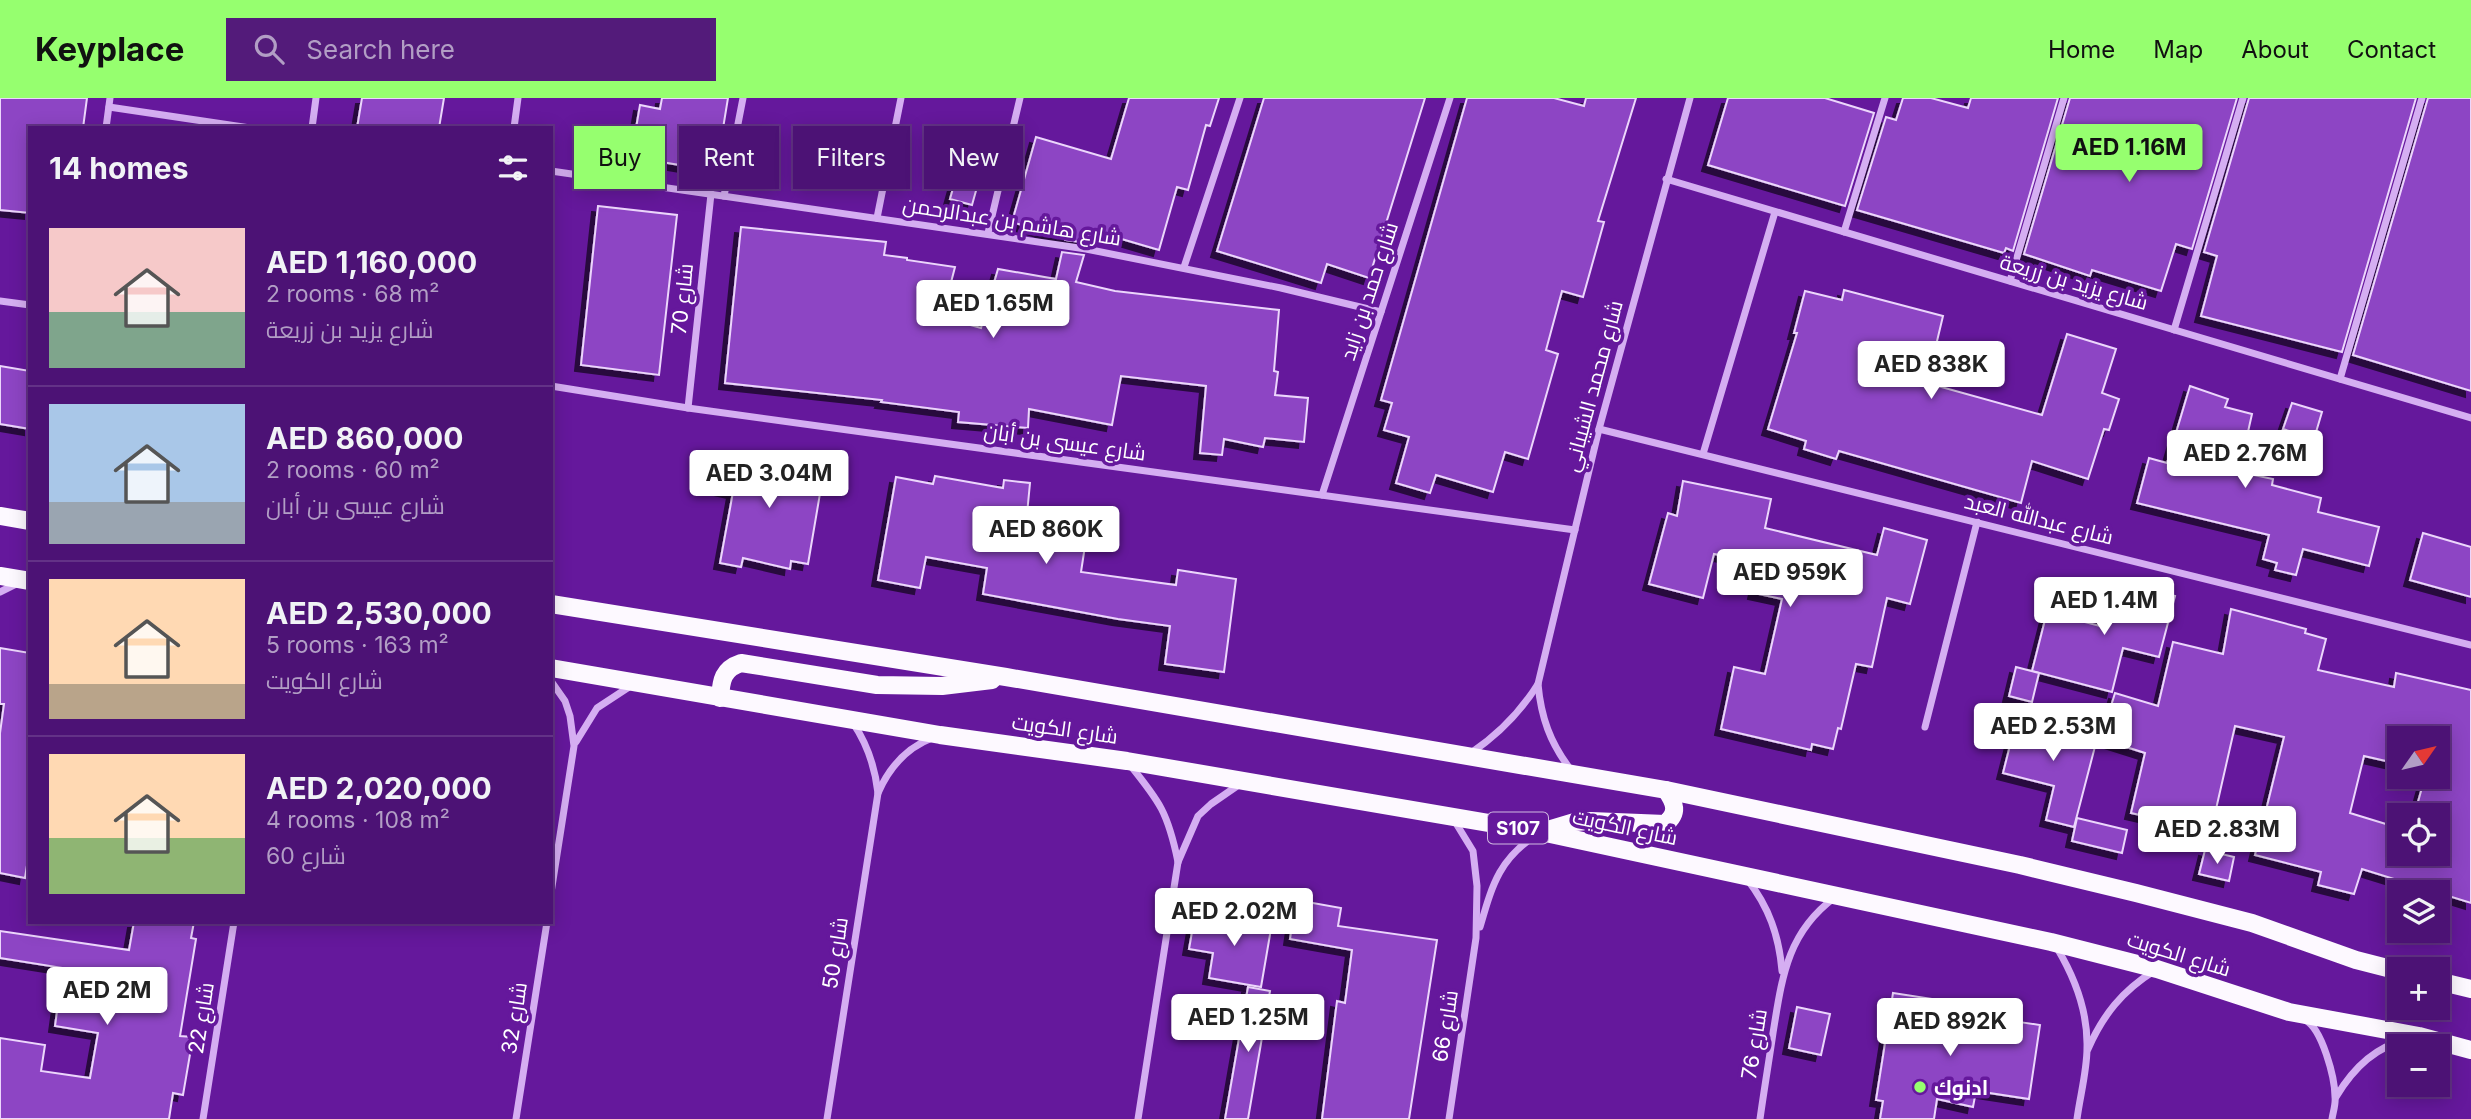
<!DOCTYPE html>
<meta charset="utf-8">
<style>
:root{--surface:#4c1275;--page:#531b7a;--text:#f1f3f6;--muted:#b29ec5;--line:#633287;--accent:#96ff6f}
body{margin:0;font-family:Inter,Cairo,sans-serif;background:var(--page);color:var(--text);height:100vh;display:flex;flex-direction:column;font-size:26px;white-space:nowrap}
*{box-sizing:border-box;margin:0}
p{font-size:23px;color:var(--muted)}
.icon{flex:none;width:38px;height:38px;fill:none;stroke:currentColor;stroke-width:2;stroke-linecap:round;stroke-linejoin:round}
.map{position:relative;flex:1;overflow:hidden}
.panel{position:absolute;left:28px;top:28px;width:525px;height:798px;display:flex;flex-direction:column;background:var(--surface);border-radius:0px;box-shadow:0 4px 18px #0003,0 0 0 2px var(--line)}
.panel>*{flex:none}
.banner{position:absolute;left:574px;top:28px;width:665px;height:63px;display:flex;gap:14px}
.needle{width:46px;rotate:56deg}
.tools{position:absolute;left:2387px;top:628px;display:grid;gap:14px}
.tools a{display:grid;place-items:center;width:63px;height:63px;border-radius:0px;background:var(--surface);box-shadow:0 4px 18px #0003,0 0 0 2px var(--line);font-size:35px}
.price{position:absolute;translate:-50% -60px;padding:0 16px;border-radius:7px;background:#fff;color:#222;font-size:23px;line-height:46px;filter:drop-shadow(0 2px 4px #0008)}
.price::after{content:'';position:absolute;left:50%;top:42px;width:21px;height:16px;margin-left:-10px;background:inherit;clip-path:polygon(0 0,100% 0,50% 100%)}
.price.on{background:var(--accent);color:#111}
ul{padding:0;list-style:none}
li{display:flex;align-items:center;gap:21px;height:175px;padding:0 21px}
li+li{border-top:2px solid var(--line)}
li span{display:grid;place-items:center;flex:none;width:196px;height:140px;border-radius:0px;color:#555}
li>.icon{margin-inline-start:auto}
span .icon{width:84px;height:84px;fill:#fffc;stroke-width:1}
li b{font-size:30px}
h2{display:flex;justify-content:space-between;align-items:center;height:84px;padding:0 21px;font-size:30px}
.chip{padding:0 24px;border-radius:0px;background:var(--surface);box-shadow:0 4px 18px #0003,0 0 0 2px var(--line);font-size:24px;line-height:63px}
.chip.on{background:var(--accent);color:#111}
header{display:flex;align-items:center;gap:42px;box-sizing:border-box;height:98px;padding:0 35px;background:var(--accent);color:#111}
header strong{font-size:33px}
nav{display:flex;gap:38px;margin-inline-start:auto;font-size:24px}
.search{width:490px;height:63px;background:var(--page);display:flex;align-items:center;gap:18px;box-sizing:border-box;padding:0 24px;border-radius:0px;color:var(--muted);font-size:26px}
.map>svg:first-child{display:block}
</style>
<header>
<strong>Keyplace</strong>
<div class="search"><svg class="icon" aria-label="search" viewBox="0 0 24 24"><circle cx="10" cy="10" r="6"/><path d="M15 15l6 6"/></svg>Search here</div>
<nav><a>Home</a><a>Map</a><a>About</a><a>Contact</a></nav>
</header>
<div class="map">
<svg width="2471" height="1021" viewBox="0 0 2471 1021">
<defs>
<filter id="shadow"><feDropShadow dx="-6" dy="6" stdDeviation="0" flood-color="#0009"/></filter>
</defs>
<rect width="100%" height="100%" fill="#65189c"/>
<g fill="#8d44c4" stroke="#ecd6fc" stroke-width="2" fill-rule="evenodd" filter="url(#shadow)">
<path d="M 0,0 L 87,0 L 83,30 L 30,30 L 30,115 L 0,112 Z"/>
<path d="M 362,0 L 444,0 L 439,30 L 357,30 Z"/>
<path d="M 662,0 L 728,0 L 716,73 L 631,59 L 640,7 L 660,11 Z"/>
<path d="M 1129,0 L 1219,0 L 1210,28 L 1206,27 L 1188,92 L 1177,89 L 1159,152 L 1091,132 L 1087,145 L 1065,142 L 1065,140 L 1012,124 L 1036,39 L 1111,61 Z"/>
<path d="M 1264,0 L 1425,0 L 1369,180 L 1327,166 L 1321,185 L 1217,153 Z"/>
<path d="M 1467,0 L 1554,0 L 1584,8 L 1586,0 L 1636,0 L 1598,123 L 1604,124 L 1583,199 L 1562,193 L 1546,252 L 1558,256 L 1528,361 L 1505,354 L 1493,394 L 1436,377 L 1430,395 L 1396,385 L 1409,339 L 1384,332 L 1392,305 L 1381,302 Z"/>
<path d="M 1728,0 L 1825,0 L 1874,15 L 1845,108 L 1708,67 Z"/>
<path d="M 1903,0 L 1931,0 L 1968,10 L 1971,0 L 2058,0 L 2013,153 L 2006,150 L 2004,155 L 1857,112 L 1886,19 L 1896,22 Z"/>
<path d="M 2070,0 L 2237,0 L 2192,151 L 2176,146 L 2161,193 L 2092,172 L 2090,178 L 2024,156 Z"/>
<path d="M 2249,0 L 2416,0 L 2342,254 L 2201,218 L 2217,158 L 2204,154 Z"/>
<path d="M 2428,0 L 2471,0 L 2471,293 L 2353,257 Z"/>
<path d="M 957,76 L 979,82 L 972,107 L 950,101 Z"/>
<path d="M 598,108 L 677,117 L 659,277 L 581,267 Z"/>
<path d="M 741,129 L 886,144 L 884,157 L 907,160 L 907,162 L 955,169 L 942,219 L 981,230 L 998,171 L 1056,181 L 1062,154 L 1084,157 L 1076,184 L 1115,193 L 1279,212 L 1274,273 L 1278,274 L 1275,297 L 1308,300 L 1304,344 L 1265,340 L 1263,349 L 1224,341 L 1222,357 L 1200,355 L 1206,288 L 1121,278 L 1112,327 L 1029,311 L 1028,330 L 958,324 L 959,314 L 881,304 L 882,302 L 725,285 Z"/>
<path d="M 1844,192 L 1943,218 L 1927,285 L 2042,317 L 2067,236 L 2116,251 L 2102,295 L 2119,301 L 2109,332 L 2104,331 L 2088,381 L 2032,363 L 2021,405 L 1839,353 L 1836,361 L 1804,351 L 1806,343 L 1768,331 L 1797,235 L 1794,235 L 1805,193 L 1842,202 Z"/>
<path d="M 0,268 L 30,273 L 30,331 L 0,326 Z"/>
<path d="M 2190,288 L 2228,301 L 2225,309 L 2252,316 L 2239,374 L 2273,381 L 2272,387 L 2321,400 L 2318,414 L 2379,429 L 2369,468 L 2303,451 L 2296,477 L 2275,472 L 2277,465 L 2263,461 L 2269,437 L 2137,405 L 2149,360 L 2167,365 Z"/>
<path d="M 2292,305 L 2322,314 L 2314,341 L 2283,331 Z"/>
<path d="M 722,354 L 824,372 L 808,466 L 791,463 L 790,471 L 743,460 L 741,469 L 720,465 L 733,394 L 715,390 Z"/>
<path d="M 935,378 L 1003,390 L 1004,382 L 1030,385 L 1025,437 L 1085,448 L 1081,474 L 1176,487 L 1178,472 L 1236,481 L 1224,574 L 1165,566 L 1170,528 L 1118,521 L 983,496 L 987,470 L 926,459 L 920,490 L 878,482 L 896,379 L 933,386 Z"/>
<path d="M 1683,383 L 1771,401 L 1765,430 L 1877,457 L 1884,430 L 1927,442 L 1910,506 L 1887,500 L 1872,569 L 1856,566 L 1841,631 L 1838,630 L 1833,651 L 1812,646 L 1811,652 L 1721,631 L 1734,569 L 1765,576 L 1782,501 L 1754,495 L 1761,465 L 1714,456 L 1703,500 L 1649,486 L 1668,415 L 1677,418 Z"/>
<path d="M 2423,435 L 2471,449 L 2471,499 L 2410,482 Z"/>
<path d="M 2110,482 L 2175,498 L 2159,559 L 2123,550 L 2112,594 L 2032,573 L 2047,514 L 2100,528 Z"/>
<path d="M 2231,511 L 2306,531 L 2305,535 L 2326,541 L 2318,572 L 2394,589 L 2396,575 L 2471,592 L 2471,805 L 2362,771 L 2354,796 L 2318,787 L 2321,774 L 2255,757 L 2284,639 L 2235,628 L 2211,733 L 2131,715 L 2145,655 L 2101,641 L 2115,595 L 2158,608 L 2173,544 L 2223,556 ZM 2399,640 L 2438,640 L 2438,679 L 2425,679 L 2414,718 L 2438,718 L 2438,756 L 2399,756 L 2399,730 L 2350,715 L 2364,658 L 2399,666 Z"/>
<path d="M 0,550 L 30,555 L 30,748 L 25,780 L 0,775 L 0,635 L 4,606 L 0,606 Z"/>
<path d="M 2016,569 L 2039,575 L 2032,604 L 2009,598 Z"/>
<path d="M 2018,616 L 2098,637 L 2074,729 L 2046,722 L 2054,688 L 2003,675 Z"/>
<path d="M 2077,720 L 2127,732 L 2122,755 L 2072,743 Z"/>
<path d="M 2205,752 L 2234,759 L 2229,783 L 2199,776 Z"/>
<path d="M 1296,802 L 1341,810 L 1338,828 L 1437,842 L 1409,1021 L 1322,1021 L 1337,903 L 1345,905 L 1352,852 L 1290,841 Z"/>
<path d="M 1216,816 L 1272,825 L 1261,889 L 1209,880 L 1213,855 L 1189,851 L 1194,823 L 1214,827 Z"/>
<path d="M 134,824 L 194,824 L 191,840 L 196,841 L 180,938 L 193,939 L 183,997 L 173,995 L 169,1021 L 0,1021 L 0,940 L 45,947 L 41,973 L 90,980 L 98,935 L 55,928 L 63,870 L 0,860 L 0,833 L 129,852 Z"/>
<path d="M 1248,889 L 1270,893 L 1248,1021 L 1225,1021 Z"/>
<path d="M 1893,895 L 1952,904 L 1951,914 L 2040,927 L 2029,1001 L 1976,993 L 1973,1009 L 1937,1001 L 1934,1021 L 1880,1021 L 1883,1003 L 1876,1002 Z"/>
<path d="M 1797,909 L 1830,916 L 1821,957 L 1789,950 Z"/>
</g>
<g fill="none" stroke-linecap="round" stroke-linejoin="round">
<g stroke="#d5aef2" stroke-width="7">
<path d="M 109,9 L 250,30"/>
<path d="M 106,30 L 110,0"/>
<path d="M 312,30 L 316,0"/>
<path d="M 514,30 L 518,0"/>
<path d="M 551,73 L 1086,151 L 1281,190 L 1381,214"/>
<path d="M 1666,81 L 2471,320"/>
<path d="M 724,98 L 743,0"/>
<path d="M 877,120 L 901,0"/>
<path d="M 1844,134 L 1885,0"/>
<path d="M 988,135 L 1020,0"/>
<path d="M 1184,169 L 1240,0"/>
<path d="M 2010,183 L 2064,0"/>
<path d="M 0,203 L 30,207"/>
<path d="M 2174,232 L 2243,0"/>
<path d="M 2340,281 L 2422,0"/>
<path d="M 551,288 L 688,310 L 1575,432"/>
<path d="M 688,310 L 711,96"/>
<path d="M 1599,331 L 2471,547"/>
<path d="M 1703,356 L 1775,114"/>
<path d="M 1322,397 L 1450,0"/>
<path d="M 0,494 L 18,485"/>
<path d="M 551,583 L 565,603 L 570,618 L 574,648 L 551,795"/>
<path d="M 1925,629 L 1977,424"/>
<path d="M 576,644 L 597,610 L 629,589"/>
<path d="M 1471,655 C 1499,636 1520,615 1538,586"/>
<path d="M 1130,667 C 1160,704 1168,715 1178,764"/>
<path d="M 1571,672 C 1550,645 1541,619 1538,586 L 1599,331 L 1690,0"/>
<path d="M 878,695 C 889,670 906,650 932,640"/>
<path d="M 1747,781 C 1769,809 1779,838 1782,873"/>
<path d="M 1480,829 C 1492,788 1499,760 1538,736"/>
<path d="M 2057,850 C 2075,880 2088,914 2087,950 C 2087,973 2080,998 2077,1021"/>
<path d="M 2305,922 C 2322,930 2335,980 2335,999 C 2336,1006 2333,1014 2332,1021"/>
<path d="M 2088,951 C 2103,917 2122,893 2154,873"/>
<path d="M 2336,999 C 2352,972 2374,949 2406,942"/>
<path d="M 203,1021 L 234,824"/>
<path d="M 516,1021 L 547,824"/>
<path d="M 827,1021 L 878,695 C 875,669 868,647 853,625"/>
<path d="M 1138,1021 L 1178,764 L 1198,718 L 1211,706 L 1240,686"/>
<path d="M 1449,1021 L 1476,840 L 1477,788 L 1473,753 L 1454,722"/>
<path d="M 1760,1021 C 1764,992 1769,963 1773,935 C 1782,880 1787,835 1834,800"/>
</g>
<g stroke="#fdf9ff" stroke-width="18">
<path d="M 0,418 L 30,423"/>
<path d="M 0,478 L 30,483"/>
<path d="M 551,506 L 1006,579 L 1666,692 L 2020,767 L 2136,795 L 2252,825 L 2356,862 L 2399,873"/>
<path d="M 551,570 L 940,637 L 1127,663 L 1541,734 L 2051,844 L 2157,871 L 2289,914 L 2419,938 L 2471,952"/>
<path d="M 720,600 C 721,582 723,571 741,565 L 877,587 L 942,588 L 992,582"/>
<path d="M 1544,733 L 1574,724 L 1591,723 L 1665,726 C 1679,715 1675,705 1666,692"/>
<path d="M 2438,883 L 2471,891"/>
</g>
</g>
<circle fill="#96ff6f" stroke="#65189c" stroke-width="2.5" cx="1920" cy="989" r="7"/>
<g text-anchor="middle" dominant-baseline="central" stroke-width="7" stroke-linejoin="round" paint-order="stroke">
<rect fill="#65189c" stroke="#d1bae1" stroke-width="2" x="1488" y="714.5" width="60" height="31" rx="5"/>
<g font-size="19" font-weight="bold" fill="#fff">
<text x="1518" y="730">S107</text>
</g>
<g font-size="21" fill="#fff" stroke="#65189c">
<text transform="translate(1012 123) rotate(9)">شارع هاشم بن عبدالرحمن</text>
<text transform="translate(2074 184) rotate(16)">شارع يزيد بن زريعة</text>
<text transform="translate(1369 193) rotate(-72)">شارع حمد بن زايد</text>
<text transform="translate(682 201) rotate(-84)">شارع 70</text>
<text transform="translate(1593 288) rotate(-75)">شارع محمد الشيباني</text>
<text transform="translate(1065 344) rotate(8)">شارع عيسى بن أبان</text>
<text transform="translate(2039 421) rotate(14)">شارع عبدالله العبد</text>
<text transform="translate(1065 631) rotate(8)">شارع الكويت</text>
<text transform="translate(1625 729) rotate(12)">شارع الكويت</text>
<text transform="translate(835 855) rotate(-81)">شارع 50</text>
<text transform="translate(2179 856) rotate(17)">شارع الكويت</text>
<text transform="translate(201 920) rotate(-81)">شارع 22</text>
<text transform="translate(514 920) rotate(-81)">شارع 32</text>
<text transform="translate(1445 928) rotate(-81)">شارع 66</text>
<text transform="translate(1754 946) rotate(-81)">شارع 76</text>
</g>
<g font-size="21" font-weight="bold" fill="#fff" stroke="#65189c" text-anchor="start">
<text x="1934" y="989">ادنوك</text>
</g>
</g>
</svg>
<div class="tools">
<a><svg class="needle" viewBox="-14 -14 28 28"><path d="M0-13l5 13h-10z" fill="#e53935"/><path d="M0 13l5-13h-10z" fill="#b29ec5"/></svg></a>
<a><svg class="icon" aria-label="locate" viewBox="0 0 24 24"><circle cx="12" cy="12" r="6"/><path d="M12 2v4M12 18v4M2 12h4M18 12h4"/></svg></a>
<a><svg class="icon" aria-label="layers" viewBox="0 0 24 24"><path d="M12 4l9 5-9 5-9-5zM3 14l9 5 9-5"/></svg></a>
<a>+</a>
<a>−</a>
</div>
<b class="price on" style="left:2129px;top:86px">AED 1.16M</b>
<b class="price" style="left:993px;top:242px">AED 1.65M</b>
<b class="price" style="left:1931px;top:303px">AED 838K</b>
<b class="price" style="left:2245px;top:392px">AED 2.76M</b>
<b class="price" style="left:769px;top:412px">AED 3.04M</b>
<b class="price" style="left:1046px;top:468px">AED 860K</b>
<b class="price" style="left:1790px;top:511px">AED 959K</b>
<b class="price" style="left:2104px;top:539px">AED 1.4M</b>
<b class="price" style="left:2053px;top:665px">AED 2.53M</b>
<b class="price" style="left:2217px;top:768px">AED 2.83M</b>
<b class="price" style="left:1234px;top:850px">AED 2.02M</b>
<b class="price" style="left:107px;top:929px">AED 2M</b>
<b class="price" style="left:1248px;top:956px">AED 1.25M</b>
<b class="price" style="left:1950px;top:960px">AED 892K</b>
<div class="banner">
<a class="chip on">Buy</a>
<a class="chip">Rent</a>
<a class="chip">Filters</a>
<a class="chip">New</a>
</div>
<section class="panel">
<h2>14 homes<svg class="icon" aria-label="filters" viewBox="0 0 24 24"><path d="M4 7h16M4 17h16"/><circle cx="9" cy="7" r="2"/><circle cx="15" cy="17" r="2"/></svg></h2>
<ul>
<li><span style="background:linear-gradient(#f6c9c9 60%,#7fa58c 0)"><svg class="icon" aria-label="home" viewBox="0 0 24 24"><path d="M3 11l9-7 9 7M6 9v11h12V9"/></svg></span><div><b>AED 1,160,000</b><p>2 rooms · 68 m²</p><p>شارع يزيد بن زريعة</p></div></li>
<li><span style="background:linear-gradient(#a9c7e8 70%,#9aa5b1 0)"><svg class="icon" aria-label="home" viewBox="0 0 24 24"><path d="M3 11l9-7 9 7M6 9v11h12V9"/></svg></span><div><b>AED 860,000</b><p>2 rooms · 60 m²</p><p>شارع عيسى بن أبان</p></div></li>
<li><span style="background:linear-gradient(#ffd9b3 75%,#b9a48a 0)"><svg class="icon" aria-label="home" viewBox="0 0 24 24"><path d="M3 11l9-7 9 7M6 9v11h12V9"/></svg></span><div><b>AED 2,530,000</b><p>5 rooms · 163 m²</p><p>شارع الكويت</p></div></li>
<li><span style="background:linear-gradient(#ffd9b3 60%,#8fb573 0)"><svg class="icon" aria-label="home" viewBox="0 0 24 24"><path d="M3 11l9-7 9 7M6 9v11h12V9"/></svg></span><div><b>AED 2,020,000</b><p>4 rooms · 108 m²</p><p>شارع 60</p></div></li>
</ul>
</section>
</div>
